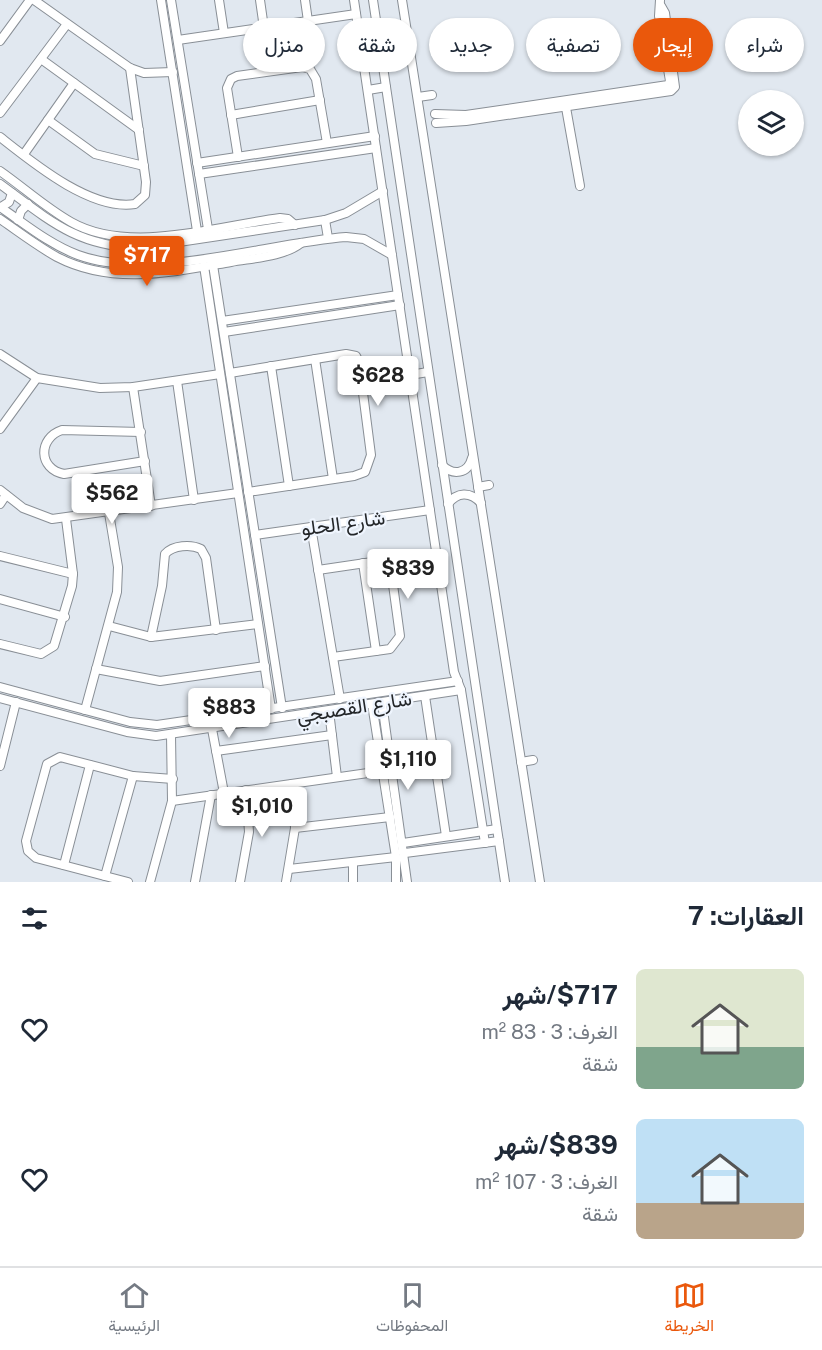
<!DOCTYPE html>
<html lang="ar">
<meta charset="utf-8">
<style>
:root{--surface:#fff;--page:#f2f2f3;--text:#1f2937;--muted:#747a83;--line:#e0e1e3;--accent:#ea580c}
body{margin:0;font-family:"Public Sans",Vazirmatn,sans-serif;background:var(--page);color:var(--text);direction:rtl;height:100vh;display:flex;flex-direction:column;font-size:22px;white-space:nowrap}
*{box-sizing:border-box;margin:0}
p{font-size:20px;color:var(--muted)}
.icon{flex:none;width:33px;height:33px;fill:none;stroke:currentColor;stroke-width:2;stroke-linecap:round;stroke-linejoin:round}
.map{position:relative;height:882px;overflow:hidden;direction:ltr}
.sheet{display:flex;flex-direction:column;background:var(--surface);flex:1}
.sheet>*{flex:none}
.top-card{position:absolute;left:18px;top:18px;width:786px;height:54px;direction:rtl;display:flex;gap:12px}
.tools{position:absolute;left:738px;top:90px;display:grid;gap:12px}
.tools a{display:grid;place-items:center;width:66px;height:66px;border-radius:50%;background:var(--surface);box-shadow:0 2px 4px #0004;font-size:30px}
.price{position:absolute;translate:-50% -51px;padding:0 14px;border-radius:6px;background:#fff;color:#222;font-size:20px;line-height:39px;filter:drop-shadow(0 2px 3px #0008)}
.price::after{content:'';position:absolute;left:50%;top:36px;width:18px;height:14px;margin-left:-9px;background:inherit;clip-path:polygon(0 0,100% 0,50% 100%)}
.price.active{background:var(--accent);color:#fff}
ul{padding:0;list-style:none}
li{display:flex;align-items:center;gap:18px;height:150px;padding:0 18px}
li span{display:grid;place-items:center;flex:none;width:168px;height:120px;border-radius:9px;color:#555}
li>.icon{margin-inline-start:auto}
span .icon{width:72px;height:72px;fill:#fffc;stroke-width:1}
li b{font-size:26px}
h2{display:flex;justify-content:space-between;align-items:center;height:72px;padding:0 18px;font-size:26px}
.pill{padding:0 21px;border-radius:27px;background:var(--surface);box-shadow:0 2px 4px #0004;font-size:21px;line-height:54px}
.pill.active{background:var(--accent);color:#fff}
.tabs{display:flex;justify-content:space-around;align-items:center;height:84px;border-top:2px solid var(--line);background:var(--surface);font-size:16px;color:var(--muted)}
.tabs a{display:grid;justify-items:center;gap:3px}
.tabs .active{color:var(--accent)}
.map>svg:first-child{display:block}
</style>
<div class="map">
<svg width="822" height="882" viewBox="0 0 822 882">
<rect width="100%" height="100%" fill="#e1e8f0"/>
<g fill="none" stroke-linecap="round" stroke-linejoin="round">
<defs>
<g id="minor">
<path d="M 34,0 L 130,68 L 144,73 L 173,72"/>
<path d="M 161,0 L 197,231"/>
<path d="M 171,0 L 208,229"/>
<path d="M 219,0 L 224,33"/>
<path d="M 260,0 L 264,28"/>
<path d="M 305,0 L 308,21"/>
<path d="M 354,0 L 454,672 L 461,690 L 485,843"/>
<path d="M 373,0 L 505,882"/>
<path d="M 402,0 L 540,882"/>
<path d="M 178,40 L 356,14"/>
<path d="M 0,41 L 30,0"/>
<path d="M 41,59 L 139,130"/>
<path d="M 368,90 L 386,87"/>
<path d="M 418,97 L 432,95"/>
<path d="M 565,102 L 580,186"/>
<path d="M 0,113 L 67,24"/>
<path d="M 435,114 L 466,115 L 668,85 L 670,81 L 659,16 L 660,0"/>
<path d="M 231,115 L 320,100"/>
<path d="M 48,120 L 95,154 L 144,166"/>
<path d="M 436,123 L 466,121 L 671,91 L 675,87 L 665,13 L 661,6"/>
<path d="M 0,137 C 33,163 91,211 135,204 L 145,195 L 146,182 L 130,68"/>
<path d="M 24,154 L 74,83"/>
<path d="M 238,157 L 227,88 L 231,79 L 237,76 L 302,67 L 310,69 L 316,79 L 327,143"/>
<path d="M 197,163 L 375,136"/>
<path d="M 0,171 C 23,187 46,208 71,222 C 129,255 218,226 280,218 L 288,219 L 295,225"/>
<path d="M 199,174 L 376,148"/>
<path d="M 0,184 C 49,220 76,246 139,248 L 325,220 L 346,213 L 383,191"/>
<path d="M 0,207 C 25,224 49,244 78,255 C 152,282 267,243 346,237 L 364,239 L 392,255"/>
<path d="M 1,207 L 9,202 L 12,193"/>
<path d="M 0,219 C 19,232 37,246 57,257 C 113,286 173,272 231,262 C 253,258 283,257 301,243"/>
<path d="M 18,220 L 21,211 L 28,204"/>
<path d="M 325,220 L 328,238"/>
<path d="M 213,265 L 282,708"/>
<path d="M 204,266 L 271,709"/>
<path d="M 222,321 L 398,295"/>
<path d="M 224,332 L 400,305"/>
<path d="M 0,354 L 37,378 L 100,388 L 133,387 L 220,374"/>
<path d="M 315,359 L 333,479"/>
<path d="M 271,366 L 289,486"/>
<path d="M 230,373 L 346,354 L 356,356 L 359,362 L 371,455 L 365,472 L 354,476 L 248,492"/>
<path d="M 410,375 L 428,372"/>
<path d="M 177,381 L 194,500"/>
<path d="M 133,387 L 151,506"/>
<path d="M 0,429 L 37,378"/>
<path d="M 141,432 L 62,430 C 38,438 38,469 64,474 L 145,461"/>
<path d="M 442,465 C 453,476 468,474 472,458"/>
<path d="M 478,487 L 489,485"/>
<path d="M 0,490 L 23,508 L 52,519 L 238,493"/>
<path d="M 0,504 L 6,495"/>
<path d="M 448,504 C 457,492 470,491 481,503"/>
<path d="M 311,527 L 340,699"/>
<path d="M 255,535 L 430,510"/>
<path d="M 0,556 L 73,574"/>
<path d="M 363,563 L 376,651"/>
<path d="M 318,570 L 379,561 L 387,564 L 391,570 L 400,636 L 390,649 L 333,657"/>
<path d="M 0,599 L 65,617"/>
<path d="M 109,626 L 151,637 L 258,624"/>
<path d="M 151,637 L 162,586 L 165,554 C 173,545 191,544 201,549 L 206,558 L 216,630"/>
<path d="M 0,644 L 41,654 L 54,646 L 72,586 L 73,574 L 66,519"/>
<path d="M 96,669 L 160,681 L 265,666"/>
<path d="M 0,687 L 130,722 L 157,725 L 458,681"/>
<path d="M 425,696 L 446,836"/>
<path d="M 0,698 L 127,732 L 156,736 L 461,690"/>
<path d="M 382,703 L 407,882"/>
<path d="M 372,704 L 396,857 L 396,882"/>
<path d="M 85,710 L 117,592 L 118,567 L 109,513"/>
<path d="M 329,711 L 337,777"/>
<path d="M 212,729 L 224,793"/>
<path d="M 216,751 L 332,735"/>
<path d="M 521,762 L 533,760"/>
<path d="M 0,766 L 16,702"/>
<path d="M 172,801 L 382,771"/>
<path d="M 295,828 L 390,817"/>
<path d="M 403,843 L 497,829"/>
<path d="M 405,853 L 499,841"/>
<path d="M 353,862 L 353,882"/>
<path d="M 64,865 L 90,765"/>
<path d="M 289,869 L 396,857"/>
<path d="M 105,876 L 133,776"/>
<path d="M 128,882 L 36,858 L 28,851 L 26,841 L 47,764 L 60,757 L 133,776 L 173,779"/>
<path d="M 150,882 L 172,801 L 171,735"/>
<path d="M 195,882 L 211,795"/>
<path d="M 240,882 L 249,832 L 246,790"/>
<path d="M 286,882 L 295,828 L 292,784"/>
</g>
</defs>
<use href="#minor" stroke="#898f96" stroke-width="10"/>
<use href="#minor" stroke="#fff" stroke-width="8"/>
</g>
<g text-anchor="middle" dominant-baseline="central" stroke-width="4.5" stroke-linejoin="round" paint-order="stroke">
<g font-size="20" fill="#232629" stroke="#eff5fe">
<text transform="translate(343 523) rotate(-8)">شارع الحلو</text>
<text transform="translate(354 707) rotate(-9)">شارع القصبجي</text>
</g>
</g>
</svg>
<div class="tools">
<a><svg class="icon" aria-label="layers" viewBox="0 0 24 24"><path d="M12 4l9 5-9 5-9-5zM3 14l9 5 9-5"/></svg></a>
</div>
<b class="price active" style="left:147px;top:287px">$717</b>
<b class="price" style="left:378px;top:407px">$628</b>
<b class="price" style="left:112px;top:525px">$562</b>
<b class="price" style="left:408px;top:600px">$839</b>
<b class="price" style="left:229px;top:739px">$883</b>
<b class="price" style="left:408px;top:791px">$1,110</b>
<b class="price" style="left:262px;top:838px">$1,010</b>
<div class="top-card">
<a class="pill">شراء</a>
<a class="pill active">إيجار</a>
<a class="pill">تصفية</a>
<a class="pill">جديد</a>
<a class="pill">شقة</a>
<a class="pill">منزل</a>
</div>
</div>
<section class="sheet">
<h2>العقارات: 7<svg class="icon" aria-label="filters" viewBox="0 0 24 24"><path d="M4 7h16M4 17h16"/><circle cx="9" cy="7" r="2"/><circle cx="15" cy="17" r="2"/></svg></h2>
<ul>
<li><span style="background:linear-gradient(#dfe7d0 65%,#7fa58c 0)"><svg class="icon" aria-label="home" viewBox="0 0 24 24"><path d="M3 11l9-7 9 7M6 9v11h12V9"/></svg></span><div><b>$717/شهر</b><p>الغرف: 3 · 83 m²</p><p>شقة</p></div><svg class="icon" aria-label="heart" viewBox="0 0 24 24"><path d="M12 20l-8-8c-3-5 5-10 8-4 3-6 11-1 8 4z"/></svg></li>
<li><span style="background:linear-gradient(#bfe0f5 70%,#b9a48a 0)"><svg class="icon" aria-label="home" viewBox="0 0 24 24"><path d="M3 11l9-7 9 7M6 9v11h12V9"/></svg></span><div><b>$839/شهر</b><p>الغرف: 3 · 107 m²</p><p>شقة</p></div><svg class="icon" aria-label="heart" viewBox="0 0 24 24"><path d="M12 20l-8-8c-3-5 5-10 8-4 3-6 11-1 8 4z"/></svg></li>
</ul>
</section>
<nav class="tabs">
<a class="active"><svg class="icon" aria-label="map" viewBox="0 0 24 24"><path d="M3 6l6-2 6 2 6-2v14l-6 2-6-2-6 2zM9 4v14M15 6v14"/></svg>الخريطة</a>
<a><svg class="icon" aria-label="saved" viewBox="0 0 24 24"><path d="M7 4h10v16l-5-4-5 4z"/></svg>المحفوظات</a>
<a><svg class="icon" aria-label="home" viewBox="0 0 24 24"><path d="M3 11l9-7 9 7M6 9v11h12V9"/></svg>الرئيسية</a>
</nav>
